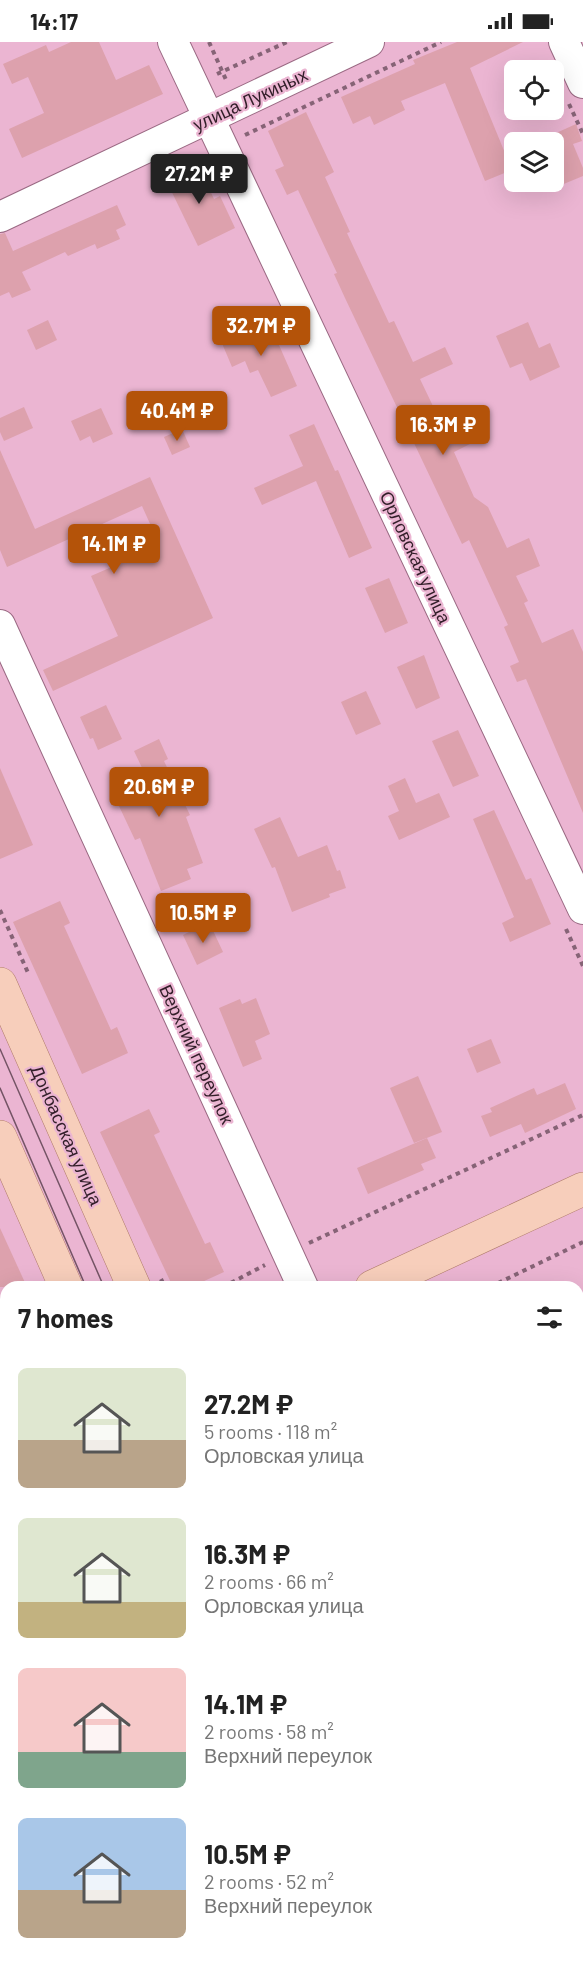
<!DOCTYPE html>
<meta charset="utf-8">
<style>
:root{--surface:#fff;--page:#f6f6f6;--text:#222;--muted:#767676;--accent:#b45309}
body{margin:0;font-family:Barlow,sans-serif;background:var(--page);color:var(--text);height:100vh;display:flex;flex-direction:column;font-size:22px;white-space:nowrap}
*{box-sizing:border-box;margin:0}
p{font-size:20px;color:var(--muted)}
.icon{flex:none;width:33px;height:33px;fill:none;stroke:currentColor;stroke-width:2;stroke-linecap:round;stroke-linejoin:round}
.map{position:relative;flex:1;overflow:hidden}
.details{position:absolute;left:0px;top:1239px;width:584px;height:684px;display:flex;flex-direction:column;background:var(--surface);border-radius:18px 18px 0 0;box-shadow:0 6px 24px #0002}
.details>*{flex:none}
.tools{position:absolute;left:504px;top:18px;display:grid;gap:12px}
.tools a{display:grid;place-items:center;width:60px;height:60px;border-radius:9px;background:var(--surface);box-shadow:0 6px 24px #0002;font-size:30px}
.price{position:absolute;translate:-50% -51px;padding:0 14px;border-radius:6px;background:var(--accent);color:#fff;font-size:20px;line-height:39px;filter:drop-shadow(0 2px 3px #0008)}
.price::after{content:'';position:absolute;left:50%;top:36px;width:18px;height:14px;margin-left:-9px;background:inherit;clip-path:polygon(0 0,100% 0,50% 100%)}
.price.current{background:#222;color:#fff}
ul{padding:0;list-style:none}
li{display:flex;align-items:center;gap:18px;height:150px;padding:0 18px}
li span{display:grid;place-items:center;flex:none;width:168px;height:120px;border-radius:9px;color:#555}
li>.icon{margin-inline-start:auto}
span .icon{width:72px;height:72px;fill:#fffc;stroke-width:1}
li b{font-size:26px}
h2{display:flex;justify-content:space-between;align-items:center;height:72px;padding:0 18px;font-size:26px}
.status{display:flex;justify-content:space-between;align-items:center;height:42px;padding:0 30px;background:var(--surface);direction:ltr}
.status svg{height:16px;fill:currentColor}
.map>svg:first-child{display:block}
</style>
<div class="status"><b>14:17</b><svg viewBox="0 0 49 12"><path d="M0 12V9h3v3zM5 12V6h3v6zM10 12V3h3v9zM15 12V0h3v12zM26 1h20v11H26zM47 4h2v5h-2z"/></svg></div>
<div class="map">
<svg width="583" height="1923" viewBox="0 0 583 1923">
<rect width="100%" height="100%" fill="#ebb5d2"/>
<g fill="#dda1ad">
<path d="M 71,0 L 99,0 L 116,38 L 149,23 L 163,52 L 22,116 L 9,87 L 44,71 L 28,35 L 12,42 L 3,22 L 46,3 L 49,10 Z"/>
<path d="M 457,0 L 523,0 L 470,26 L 505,111 L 514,108 L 514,127 L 485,139 L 445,41 L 401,59 L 405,68 L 374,83 L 370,74 L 353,82 L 341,55 L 415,22 L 413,18 Z"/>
<path d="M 306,70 L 334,130 L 325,135 L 350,190 L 347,191 L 389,281 L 394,279 L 413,320 L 445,305 L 453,322 L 420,337 L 443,385 L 461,377 L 472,401 L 454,410 L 474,455 L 488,465 L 507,506 L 529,496 L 540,524 L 516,534 L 528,559 L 524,561 L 542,601 L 573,587 L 583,610 L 583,771 L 526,637 L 517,640 L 510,624 L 519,620 L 504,585 L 508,583 L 469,498 L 462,502 L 345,256 L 334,232 L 337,231 L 298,148 L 287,153 L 275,128 L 284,124 L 268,89 Z"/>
<path d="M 576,82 L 582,99 L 573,102 L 583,126 L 583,134 L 554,146 L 554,92 Z"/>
<path d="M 197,121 L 214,157 L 220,154 L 235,186 L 198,204 L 165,136 Z"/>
<path d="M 117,163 L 126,183 L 116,188 L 120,197 L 97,207 L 95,202 L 68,214 L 65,210 L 22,230 L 31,248 L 12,256 L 9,250 L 0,254 L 0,192 L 5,191 L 13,209 Z"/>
<path d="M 48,278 L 57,298 L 36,308 L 27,288 Z"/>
<path d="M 268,278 L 297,344 L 271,355 L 258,328 L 250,331 L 245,319 L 232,325 L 221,299 Z"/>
<path d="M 528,280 L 539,306 L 550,301 L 560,325 L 530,339 L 522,321 L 510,326 L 496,294 Z"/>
<path d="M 24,365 L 33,386 L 4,399 L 0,390 L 0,376 Z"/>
<path d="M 101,366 L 113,392 L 93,401 L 90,394 L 80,399 L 71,379 Z"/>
<path d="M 314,382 L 335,429 L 338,428 L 372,506 L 349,516 L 316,439 L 262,463 L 254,446 L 303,424 L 289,393 Z"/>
<path d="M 182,387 L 190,405 L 172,413 L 164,395 Z"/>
<path d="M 0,408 L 35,487 L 150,435 L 213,576 L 53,649 L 43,628 L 118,594 L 91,534 L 160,504 L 142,464 L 7,525 L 0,508 Z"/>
<path d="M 389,536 L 408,581 L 385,591 L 365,546 Z"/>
<path d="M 424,613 L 440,656 L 416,667 L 397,625 Z"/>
<path d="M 366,649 L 381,682 L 356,693 L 341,660 Z"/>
<path d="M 106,663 L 122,697 L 98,708 L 93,696 L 90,697 L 80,675 Z"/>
<path d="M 458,688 L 479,734 L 453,745 L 432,699 Z"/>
<path d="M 159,697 L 168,717 L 164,719 L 190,773 L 186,775 L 203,821 L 187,827 L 191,837 L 161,849 L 140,796 L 135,798 L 110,745 L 144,730 L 134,709 Z"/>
<path d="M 0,726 L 33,803 L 0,817 Z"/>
<path d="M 405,736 L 416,761 L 439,751 L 450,775 L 399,798 L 388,774 L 399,769 L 388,744 Z"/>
<path d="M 494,768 L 526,838 L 531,836 L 551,882 L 510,900 L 502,881 L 514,875 L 473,777 Z"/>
<path d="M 280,775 L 298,815 L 327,803 L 337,829 L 340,828 L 346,846 L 329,852 L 330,855 L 292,870 L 275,825 L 272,826 L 254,787 Z"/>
<path d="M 60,859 L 70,881 L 64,884 L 111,988 L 117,985 L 128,1011 L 82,1032 L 13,880 Z"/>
<path d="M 209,880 L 223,910 L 197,923 L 183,893 Z"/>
<path d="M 256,956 L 270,992 L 255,999 L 262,1017 L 243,1025 L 219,966 L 240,957 L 242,962 Z"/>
<path d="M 491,997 L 501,1021 L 477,1031 L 467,1007 Z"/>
<path d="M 418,1034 L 442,1090 L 414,1101 L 390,1046 Z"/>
<path d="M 565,1041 L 576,1067 L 525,1091 L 521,1082 L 490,1095 L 481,1074 L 492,1070 L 490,1066 L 534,1046 L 537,1053 Z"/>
<path d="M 149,1067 L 160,1090 L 154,1093 L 205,1202 L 210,1200 L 224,1230 L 191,1245 L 173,1245 L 100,1090 Z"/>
<path d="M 427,1096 L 436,1116 L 421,1122 L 424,1128 L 368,1152 L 357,1126 Z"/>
<path d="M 0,1186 L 27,1245 L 0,1245 Z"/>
</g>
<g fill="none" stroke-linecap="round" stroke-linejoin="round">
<defs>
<g id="minor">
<path d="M 173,0 L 583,867"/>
<path d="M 564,0 L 583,41"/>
<path d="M 0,175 L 369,0"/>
<path d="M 0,583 L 303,1245"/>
<path d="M 0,1342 L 6,1355"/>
<path d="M 0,1454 L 6,1442"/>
<path d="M 578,1859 L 583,1872"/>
<path d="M 187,1917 L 190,1923"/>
</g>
<g id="major">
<path d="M 0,942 L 134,1245"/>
<path d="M 0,1095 L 66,1245"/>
<path d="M 372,1245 L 583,1147"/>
<path d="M 358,1917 L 361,1923"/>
<path d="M 418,1917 L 420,1923"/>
</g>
</defs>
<use href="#minor" stroke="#9a6983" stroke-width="32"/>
<use href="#major" stroke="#af7b6a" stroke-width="34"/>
<g stroke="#866376" stroke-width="4" stroke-dasharray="4.5 4.5" stroke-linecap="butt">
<path d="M 209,0 L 227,40"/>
<path d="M 217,32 L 287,0"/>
<path d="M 569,62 L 583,92"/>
<path d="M 245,93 L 441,0"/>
<path d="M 160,130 L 200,113"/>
<path d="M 0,868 L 29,933"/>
<path d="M 566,887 L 583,924"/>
<path d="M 309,1201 L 583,1073"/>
<path d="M 161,1237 L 165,1245"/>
<path d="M 223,1245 L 265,1223"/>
<path d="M 490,1245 L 583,1200"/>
<path d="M 0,1408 L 6,1397"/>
</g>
<use href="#minor" stroke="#fff" stroke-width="30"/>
<use href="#major" stroke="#f7cebb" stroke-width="33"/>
<g stroke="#745465" stroke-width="1.5">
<path d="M 0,1007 L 104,1245"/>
<path d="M 0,1046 L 86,1245"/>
<path d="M 382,1917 L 385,1923"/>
<path d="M 394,1917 L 396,1923"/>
</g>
</g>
<g text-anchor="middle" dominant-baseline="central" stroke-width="4.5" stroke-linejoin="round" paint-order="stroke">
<g font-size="18" fill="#321e29" stroke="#ebb5d2">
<text transform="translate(250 57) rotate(-25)">улица Лукиных</text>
<text transform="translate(416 515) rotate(65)">Орловская улица</text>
<text transform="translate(197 1012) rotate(65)">Верхний переулок</text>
<text transform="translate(67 1093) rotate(66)">Донбасская улица</text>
</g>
</g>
</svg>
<div class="tools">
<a><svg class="icon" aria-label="locate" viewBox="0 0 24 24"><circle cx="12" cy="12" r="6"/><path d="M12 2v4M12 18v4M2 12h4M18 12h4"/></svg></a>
<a><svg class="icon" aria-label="layers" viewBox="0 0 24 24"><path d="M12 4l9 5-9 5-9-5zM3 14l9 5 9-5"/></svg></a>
</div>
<b class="price current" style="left:199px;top:163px">27.2M ₽</b>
<b class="price" style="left:261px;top:315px">32.7M ₽</b>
<b class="price" style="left:177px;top:400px">40.4M ₽</b>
<b class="price" style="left:443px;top:414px">16.3M ₽</b>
<b class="price" style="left:114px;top:533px">14.1M ₽</b>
<b class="price" style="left:159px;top:776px">20.6M ₽</b>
<b class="price" style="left:203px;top:902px">10.5M ₽</b>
<section class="details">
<h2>7 homes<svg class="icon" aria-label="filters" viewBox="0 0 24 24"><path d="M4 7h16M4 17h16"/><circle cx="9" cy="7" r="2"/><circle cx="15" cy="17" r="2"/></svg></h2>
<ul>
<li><span style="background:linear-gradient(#dfe7d0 60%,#b9a48a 0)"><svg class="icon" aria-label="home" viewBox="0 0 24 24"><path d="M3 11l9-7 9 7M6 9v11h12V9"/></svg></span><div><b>27.2M ₽</b><p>5 rooms · 118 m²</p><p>Орловская улица</p></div></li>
<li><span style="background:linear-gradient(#dfe7d0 70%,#c2b280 0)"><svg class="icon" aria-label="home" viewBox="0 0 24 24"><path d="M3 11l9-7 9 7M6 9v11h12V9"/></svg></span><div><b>16.3M ₽</b><p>2 rooms · 66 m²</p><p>Орловская улица</p></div></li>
<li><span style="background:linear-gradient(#f6c9c9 70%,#7fa58c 0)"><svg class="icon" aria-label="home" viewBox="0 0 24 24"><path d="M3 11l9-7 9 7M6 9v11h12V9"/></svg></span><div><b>14.1M ₽</b><p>2 rooms · 58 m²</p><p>Верхний переулок</p></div></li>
<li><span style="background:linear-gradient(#a9c7e8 60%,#b9a48a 0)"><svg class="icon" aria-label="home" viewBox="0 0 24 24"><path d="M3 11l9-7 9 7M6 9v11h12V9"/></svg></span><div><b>10.5M ₽</b><p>2 rooms · 52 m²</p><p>Верхний переулок</p></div></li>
</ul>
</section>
</div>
